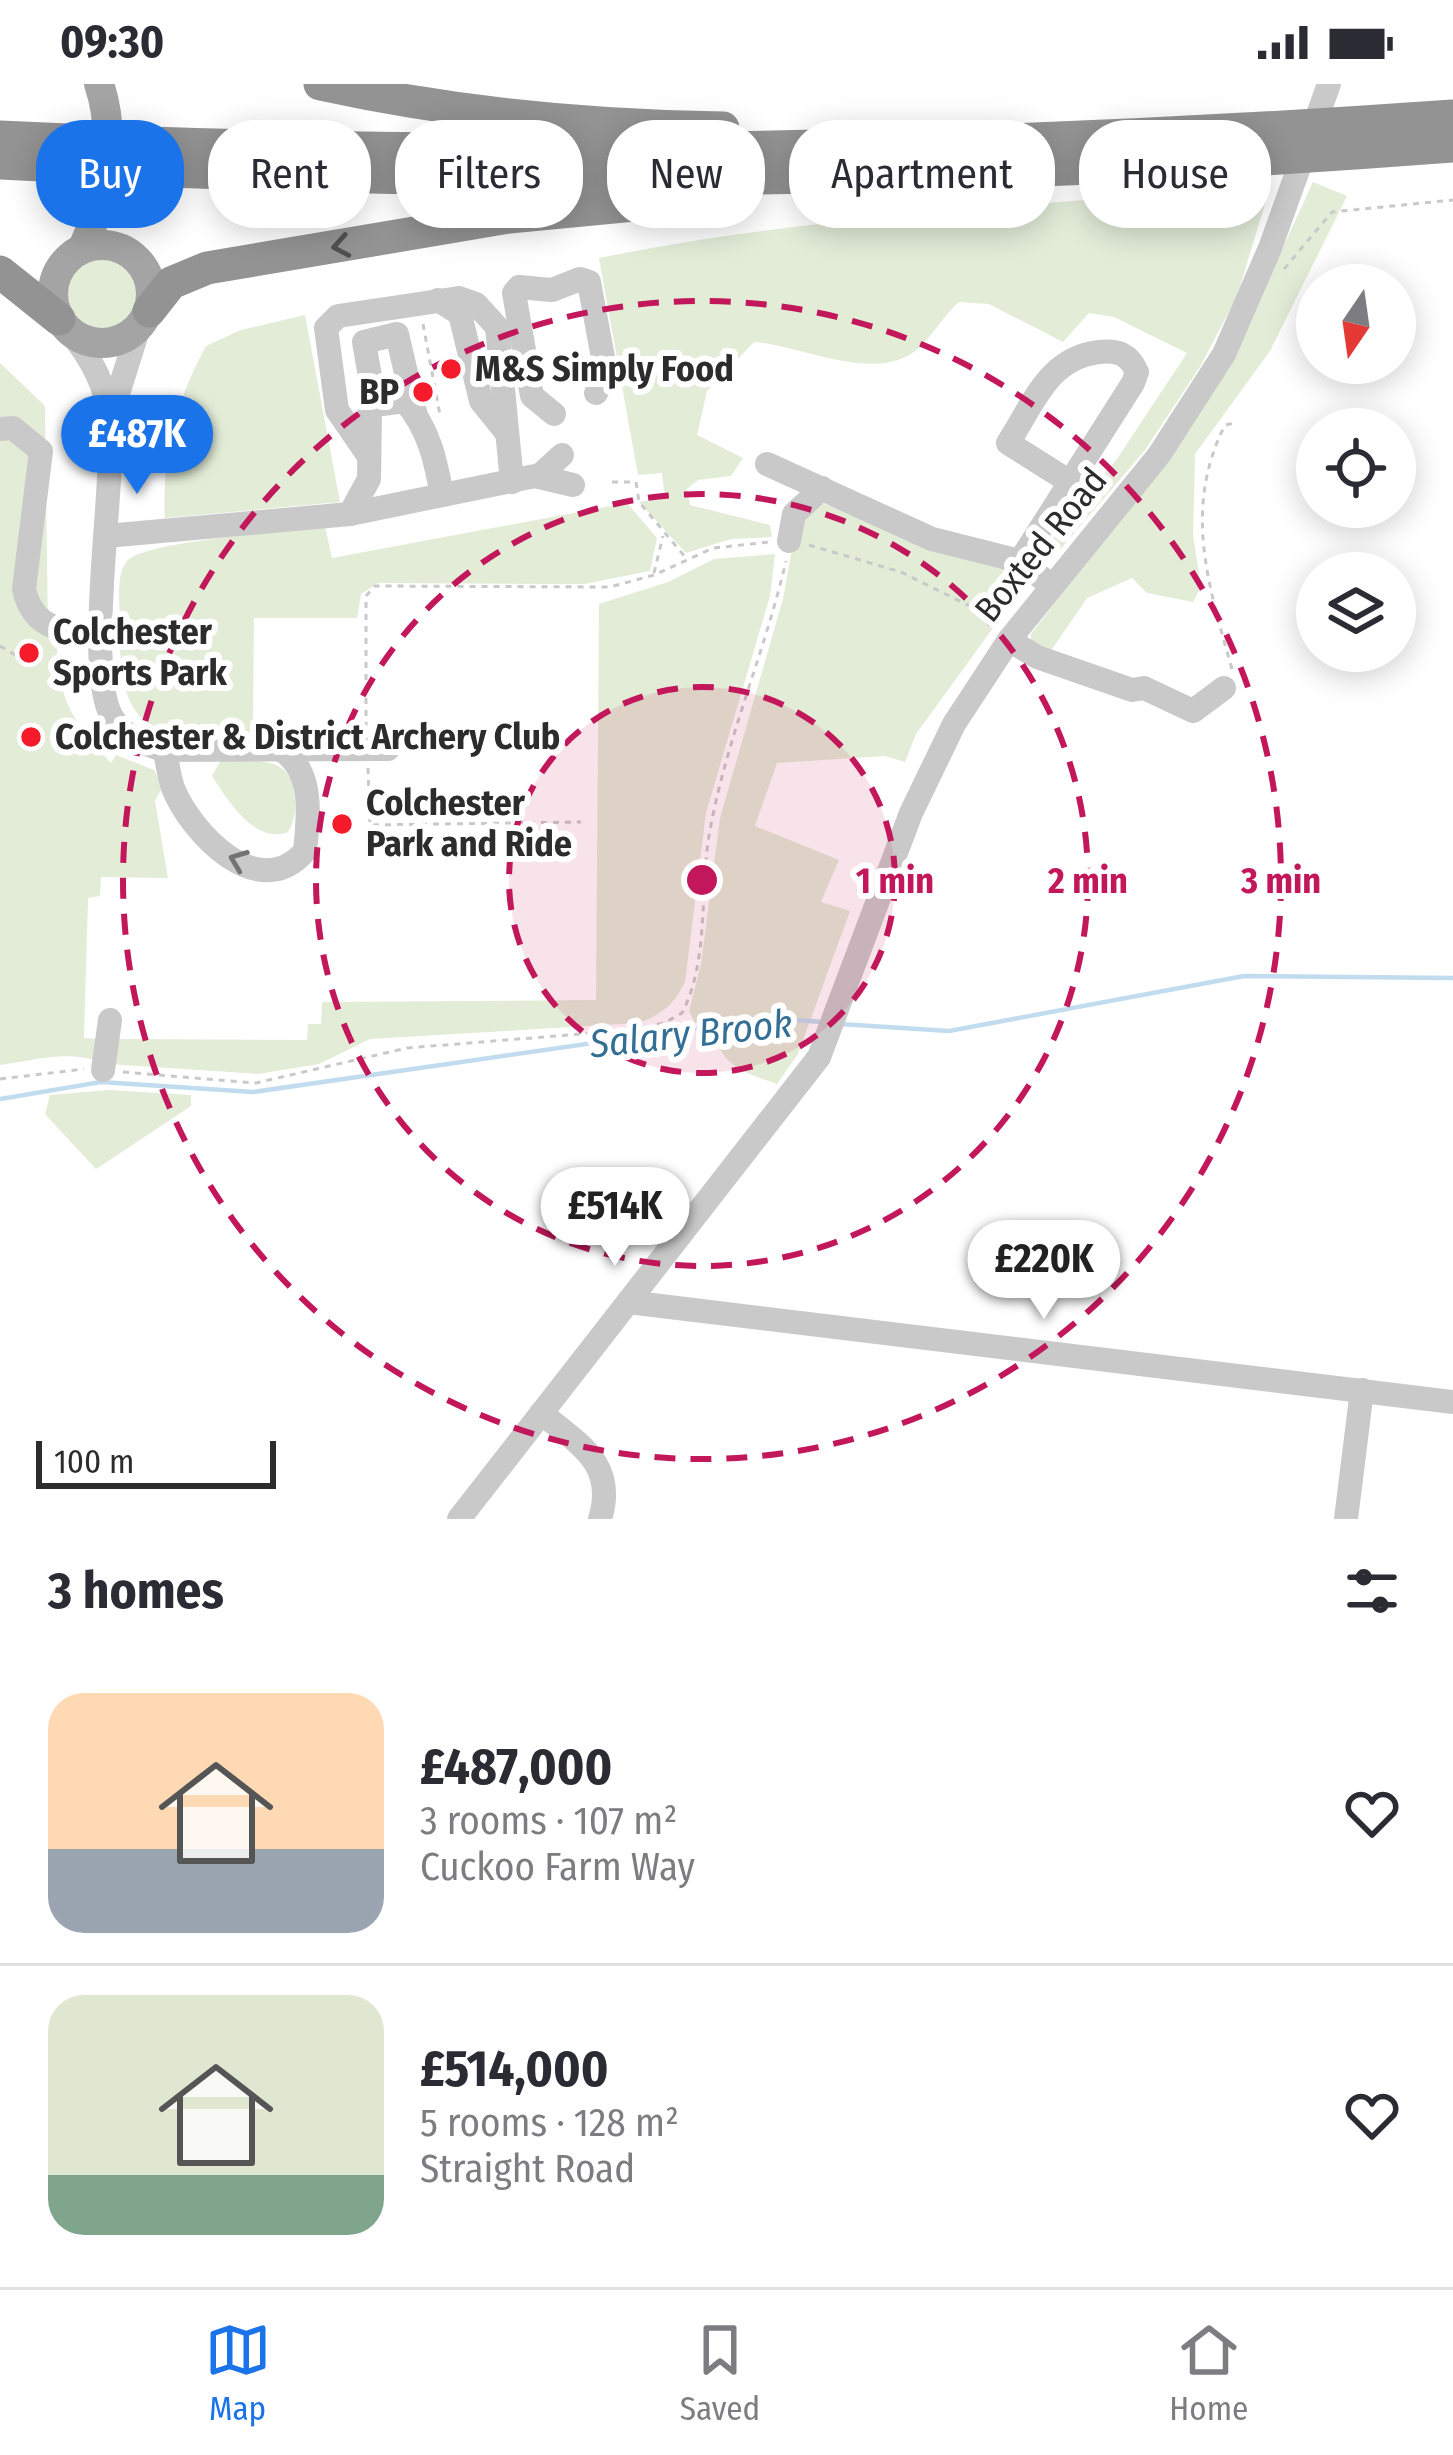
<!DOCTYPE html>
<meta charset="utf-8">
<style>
:root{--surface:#fff;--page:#f2f2f3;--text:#2b2b33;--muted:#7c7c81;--line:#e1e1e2;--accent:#1a73e8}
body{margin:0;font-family:"Fira Sans Condensed",sans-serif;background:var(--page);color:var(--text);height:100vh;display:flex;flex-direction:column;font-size:45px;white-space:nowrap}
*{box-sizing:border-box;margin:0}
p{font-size:39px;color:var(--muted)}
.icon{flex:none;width:66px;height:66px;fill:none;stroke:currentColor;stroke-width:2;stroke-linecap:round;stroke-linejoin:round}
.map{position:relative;height:1435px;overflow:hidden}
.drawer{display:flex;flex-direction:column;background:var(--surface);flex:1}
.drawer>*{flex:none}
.hud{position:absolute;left:36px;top:36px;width:1383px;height:108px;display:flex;gap:24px}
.needle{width:78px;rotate:193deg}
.buttons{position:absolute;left:1296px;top:180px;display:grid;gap:24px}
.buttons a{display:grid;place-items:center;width:120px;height:120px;border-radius:50%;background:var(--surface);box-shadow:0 6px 30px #0003;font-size:60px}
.scale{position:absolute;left:36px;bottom:30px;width:240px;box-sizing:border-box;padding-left:12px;border:6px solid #2c2c2c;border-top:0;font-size:33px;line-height:42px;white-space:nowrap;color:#2c2c2c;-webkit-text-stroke:9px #fff;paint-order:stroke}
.price{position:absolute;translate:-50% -102px;padding:0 27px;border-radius:42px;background:#fff;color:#222;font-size:39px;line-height:78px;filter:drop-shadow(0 3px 6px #0008)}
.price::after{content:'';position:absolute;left:50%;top:72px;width:36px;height:27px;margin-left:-18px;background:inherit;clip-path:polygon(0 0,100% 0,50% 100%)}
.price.current{background:var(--accent);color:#fff}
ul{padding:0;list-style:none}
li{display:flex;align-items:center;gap:36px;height:300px;padding:0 48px}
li+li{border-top:3px solid var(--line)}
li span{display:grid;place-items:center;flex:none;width:336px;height:240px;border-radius:36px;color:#555}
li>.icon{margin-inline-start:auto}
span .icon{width:144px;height:144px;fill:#fffc;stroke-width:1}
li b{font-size:51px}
h2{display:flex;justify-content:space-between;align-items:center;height:144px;padding:0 48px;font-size:51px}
.pill{padding:0 42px;border-radius:48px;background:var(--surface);box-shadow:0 6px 30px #0003;font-size:42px;line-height:108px}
.pill.current{background:var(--accent);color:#fff}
.status{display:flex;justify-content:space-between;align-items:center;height:84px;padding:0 60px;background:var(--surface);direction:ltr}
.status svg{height:33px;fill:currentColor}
.tab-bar{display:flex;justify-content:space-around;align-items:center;height:168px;border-top:3px solid var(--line);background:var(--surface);font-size:33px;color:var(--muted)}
.tab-bar a{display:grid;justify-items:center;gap:6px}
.tab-bar .current{color:var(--accent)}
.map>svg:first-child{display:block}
</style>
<div class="status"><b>09:30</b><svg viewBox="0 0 49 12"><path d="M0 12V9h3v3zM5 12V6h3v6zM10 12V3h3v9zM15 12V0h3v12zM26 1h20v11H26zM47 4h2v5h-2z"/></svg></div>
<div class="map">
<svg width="1453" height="1435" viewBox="0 0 1453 1435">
<rect width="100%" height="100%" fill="#fff"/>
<g fill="#e2ecd7">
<path d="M 1313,98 L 1347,112 L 1270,267 L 1195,370 L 1193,451 L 1201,503 L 1193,518 L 1147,509 L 1132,494 L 1087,514 L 1050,568 L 1031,560 L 1031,550 L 1103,456 L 1251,233 Z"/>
<path d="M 1265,100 L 1269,107 L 1237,212 L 1201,281 L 1145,366 L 1053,474 L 1042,469 L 1117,375 L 1187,269 L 1114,233 L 1089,229 L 1063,258 L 989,220 L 959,218 C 944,231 935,248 921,262 C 879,303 802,261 754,258 L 707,307 L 697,351 L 743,374 L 731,392 L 698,396 L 687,405 L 690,421 L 770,441 L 772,453 L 731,455 L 686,469 L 639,418 L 665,413 L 662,389 L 638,391 L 599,174 C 819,129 1042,123 1265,100 Z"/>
<circle cx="103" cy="210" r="36"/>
<path d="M 305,231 L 340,418 L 165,434 C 161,375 177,314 206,262 L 241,246 Z"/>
<path d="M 0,279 L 45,322 L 48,555 L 57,557 C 56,612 74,641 111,679 L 116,671 L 154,686 L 163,702 L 155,717 L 168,794 L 101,793 L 100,812 L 88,814 L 84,954 L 99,955 L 100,978 C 66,966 38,976 0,981 Z"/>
<path d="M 627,419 L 657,454 L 650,487 L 584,500 L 378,499 L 361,510 L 357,534 L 254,534 L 253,635 L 265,636 L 265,654 C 161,650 117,663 120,539 C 120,521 115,489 128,476 C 149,457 288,447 325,443 L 332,474 Z"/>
<path d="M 821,419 L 1010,484 L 1019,508 L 916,650 L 905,678 L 885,672 L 777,679 L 755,742 L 839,776 L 821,818 L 850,827 L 798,970 L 777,1000 C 741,988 715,979 713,937 L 695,939 L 689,927 L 701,880 L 720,734 L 783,515 L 796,442 Z"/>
<path d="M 775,470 L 770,512 L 706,729 L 685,898 C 674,921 661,931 638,939 L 370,955 L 319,980 L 258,990 L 108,980 L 111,955 L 307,956 L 308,940 L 321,940 L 322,918 L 596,916 L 599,520 L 668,498 L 714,475 Z"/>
<path d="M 221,676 C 250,677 291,670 294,709 C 296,725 296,734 288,748 C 256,761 228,717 212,692 Z"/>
<path d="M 109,1006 L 191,1011 L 191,1022 L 96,1085 L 45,1030 L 50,1011 Z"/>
</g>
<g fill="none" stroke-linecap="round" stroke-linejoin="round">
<g stroke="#c1dcee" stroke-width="4.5">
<path d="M 840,940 L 949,947 L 1244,892 L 1453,894"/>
<path d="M 0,1015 L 101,998 L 253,1008 L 767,934 L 823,938"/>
</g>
<g stroke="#c9c9c9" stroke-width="3" stroke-dasharray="6 6" stroke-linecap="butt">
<path d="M 1284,185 L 1332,128 L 1453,116"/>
<path d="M 48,193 L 60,170"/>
<path d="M 423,240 L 440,331"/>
<path d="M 612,398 L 636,398 L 639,418 L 686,474"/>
<path d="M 809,461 L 901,488 L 1000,537"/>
<path d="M 654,489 L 663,452"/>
<path d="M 0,562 L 24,576"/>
<path d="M 1232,585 C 1208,500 1183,424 1225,341 L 1235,339"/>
<path d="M 366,644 L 366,512 L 375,502 L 610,503 L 654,491 L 713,464 L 770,458"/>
<path d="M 368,684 L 370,741 L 581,738"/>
<path d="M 123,988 L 256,999 L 407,964 L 630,946 L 664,939 L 682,929 C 710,875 699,804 710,746 C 727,653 765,568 786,477"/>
<path d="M 0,995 L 84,985"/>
</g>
<g stroke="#c9c9c9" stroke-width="24">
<path d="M 438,216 L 460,230 L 481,317 L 506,348"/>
<path d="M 69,247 C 91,274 107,302 110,338 C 115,403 84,585 112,633 C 123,652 144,661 165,666 L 388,665"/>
<path d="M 375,321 L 364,258 L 397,250 L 416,332"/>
<path d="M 554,330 L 532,312 L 514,209 L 519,203 L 552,206 L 580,195 L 589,198 L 606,290 L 596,309"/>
<path d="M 111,332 L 139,243"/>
<path d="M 0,345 L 13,344 L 41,367 L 24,505 C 33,547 65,548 102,548"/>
<path d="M 368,371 L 337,326 L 326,244 L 338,232 L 459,214 L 476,220 L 497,243 L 512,398"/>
<path d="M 767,380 L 932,455 L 1020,477 L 1052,502"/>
<path d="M 539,392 L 562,371"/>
<path d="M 350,430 L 369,395 L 370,327 L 375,321 L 405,317 C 429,346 435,374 442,411"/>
<path d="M 106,452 L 350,430 L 535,392 L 573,401"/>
<path d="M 789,457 L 794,430 L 822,404"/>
<path d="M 1020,477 L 1133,299 L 1137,288 C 1129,270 1118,266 1099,268 C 1048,274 1034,319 1008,359 L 1073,400"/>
<path d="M 1009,556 L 1037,573 L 1132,606 L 1144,604 L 1193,627 L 1224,604"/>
<path d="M 165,666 C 167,678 169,692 173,704 C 191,749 259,821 305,767 C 309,730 314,686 280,665"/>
<path d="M 103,986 L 110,936"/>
<path d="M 628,1218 L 1453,1318"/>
<path d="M 541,1329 C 579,1360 617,1380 600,1435"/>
<path d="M 459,1435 L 819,973 L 911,729 L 954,640 L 1009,556 L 1159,371 L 1224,270 L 1270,164 L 1329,0"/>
<path d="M 1346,1435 L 1362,1306"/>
</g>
<g stroke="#a4a4a4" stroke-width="30">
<circle cx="102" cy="210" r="49"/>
<path d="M 83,164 C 105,115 117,52 99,0"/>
</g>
<g stroke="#939393" stroke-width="33">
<path d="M 320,0 C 452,29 587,42 723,44"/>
<path d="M 0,53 C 485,76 969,66 1453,32"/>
<path d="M 0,79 C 483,106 971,99 1453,62"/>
<path d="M 0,188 L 59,235"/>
<path d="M 149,227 L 171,199 L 207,184 L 509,133 L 718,113"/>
</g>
</g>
<defs><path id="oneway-chevron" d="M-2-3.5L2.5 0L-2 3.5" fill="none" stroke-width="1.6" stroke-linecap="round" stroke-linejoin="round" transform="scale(3)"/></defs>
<use stroke="#505050" href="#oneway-chevron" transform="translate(341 162) rotate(170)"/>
<use stroke="#737373" href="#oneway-chevron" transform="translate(238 776) rotate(-159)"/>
<circle cx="702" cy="796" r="193" fill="#c2185b" fill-opacity=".12"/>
<g fill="none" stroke="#c2185b" stroke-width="6" stroke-dasharray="21 15">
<circle cx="702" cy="796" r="193"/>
<circle cx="702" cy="796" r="386"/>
<circle cx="702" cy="796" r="579"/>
</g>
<g fill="#f61b2a" stroke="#fff" stroke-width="4.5">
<circle cx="451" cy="285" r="12"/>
<circle cx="423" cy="308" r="12"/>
<circle cx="29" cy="569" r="12"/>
<circle cx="31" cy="653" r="12"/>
<circle cx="342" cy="740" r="12"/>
</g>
<g text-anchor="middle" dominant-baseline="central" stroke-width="12" stroke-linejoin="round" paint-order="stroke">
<g font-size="36" font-weight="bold" fill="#2c2c2c" stroke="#fff" text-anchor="start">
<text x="475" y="285">M&amp;S Simply Food</text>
<text x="399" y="308" text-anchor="end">BP</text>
<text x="53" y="548">Colchester<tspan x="53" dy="41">Sports Park</tspan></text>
<text x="55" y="653">Colchester &amp; District Archery Club</text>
<text x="366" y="719">Colchester<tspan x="366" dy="41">Park and Ride</tspan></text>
</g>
<g font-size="36" fill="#2c2c2c" stroke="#fff">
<text transform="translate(1041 461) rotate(-51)">Boxted Road</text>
</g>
<g font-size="39" font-style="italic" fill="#336e95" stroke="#fff">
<text transform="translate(691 950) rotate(-6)">Salary Brook</text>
</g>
</g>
<circle cx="702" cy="796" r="18" fill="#c2185b" stroke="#fff" stroke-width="6"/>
<g font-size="36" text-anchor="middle" font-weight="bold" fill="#c2185b" stroke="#fff" stroke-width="12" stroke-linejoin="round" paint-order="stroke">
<text x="895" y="809">1 min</text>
<text x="1088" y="809">2 min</text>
<text x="1281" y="809">3 min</text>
</g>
</svg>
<div class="buttons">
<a><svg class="needle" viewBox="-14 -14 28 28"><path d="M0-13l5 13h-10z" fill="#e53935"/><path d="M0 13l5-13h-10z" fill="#7c7c81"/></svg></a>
<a><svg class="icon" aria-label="locate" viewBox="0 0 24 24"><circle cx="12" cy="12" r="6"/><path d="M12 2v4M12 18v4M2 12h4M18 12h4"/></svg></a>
<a><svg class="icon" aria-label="layers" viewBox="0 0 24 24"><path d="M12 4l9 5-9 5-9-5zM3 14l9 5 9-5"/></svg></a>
</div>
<div class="scale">100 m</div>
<b class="price current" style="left:137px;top:413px">£487K</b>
<b class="price" style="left:615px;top:1185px">£514K</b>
<b class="price" style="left:1044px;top:1238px">£220K</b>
<div class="hud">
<a class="pill current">Buy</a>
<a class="pill">Rent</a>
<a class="pill">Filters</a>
<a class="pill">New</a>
<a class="pill">Apartment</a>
<a class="pill">House</a>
</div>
</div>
<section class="drawer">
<h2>3 homes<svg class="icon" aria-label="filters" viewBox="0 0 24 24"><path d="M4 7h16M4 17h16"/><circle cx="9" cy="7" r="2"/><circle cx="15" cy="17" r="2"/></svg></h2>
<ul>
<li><span style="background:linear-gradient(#ffd9b3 65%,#9aa5b1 0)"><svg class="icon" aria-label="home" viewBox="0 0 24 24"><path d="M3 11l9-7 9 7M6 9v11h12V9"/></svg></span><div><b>£487,000</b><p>3 rooms · 107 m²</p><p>Cuckoo Farm Way</p></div><svg class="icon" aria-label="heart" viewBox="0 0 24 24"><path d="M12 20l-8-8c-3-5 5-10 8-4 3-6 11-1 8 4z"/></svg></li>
<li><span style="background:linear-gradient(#dfe7d0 75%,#7fa58c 0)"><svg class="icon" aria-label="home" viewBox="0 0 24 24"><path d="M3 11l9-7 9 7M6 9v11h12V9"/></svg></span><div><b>£514,000</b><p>5 rooms · 128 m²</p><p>Straight Road</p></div><svg class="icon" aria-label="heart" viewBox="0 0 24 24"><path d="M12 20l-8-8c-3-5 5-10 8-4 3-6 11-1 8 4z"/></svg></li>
</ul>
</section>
<nav class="tab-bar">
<a class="current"><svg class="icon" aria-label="map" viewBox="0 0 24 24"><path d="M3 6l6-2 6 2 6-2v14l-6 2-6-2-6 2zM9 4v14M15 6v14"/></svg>Map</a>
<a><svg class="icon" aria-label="saved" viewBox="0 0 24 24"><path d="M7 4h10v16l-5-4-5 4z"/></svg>Saved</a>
<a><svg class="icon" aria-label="home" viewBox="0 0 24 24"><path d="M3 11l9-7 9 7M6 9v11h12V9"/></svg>Home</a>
</nav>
